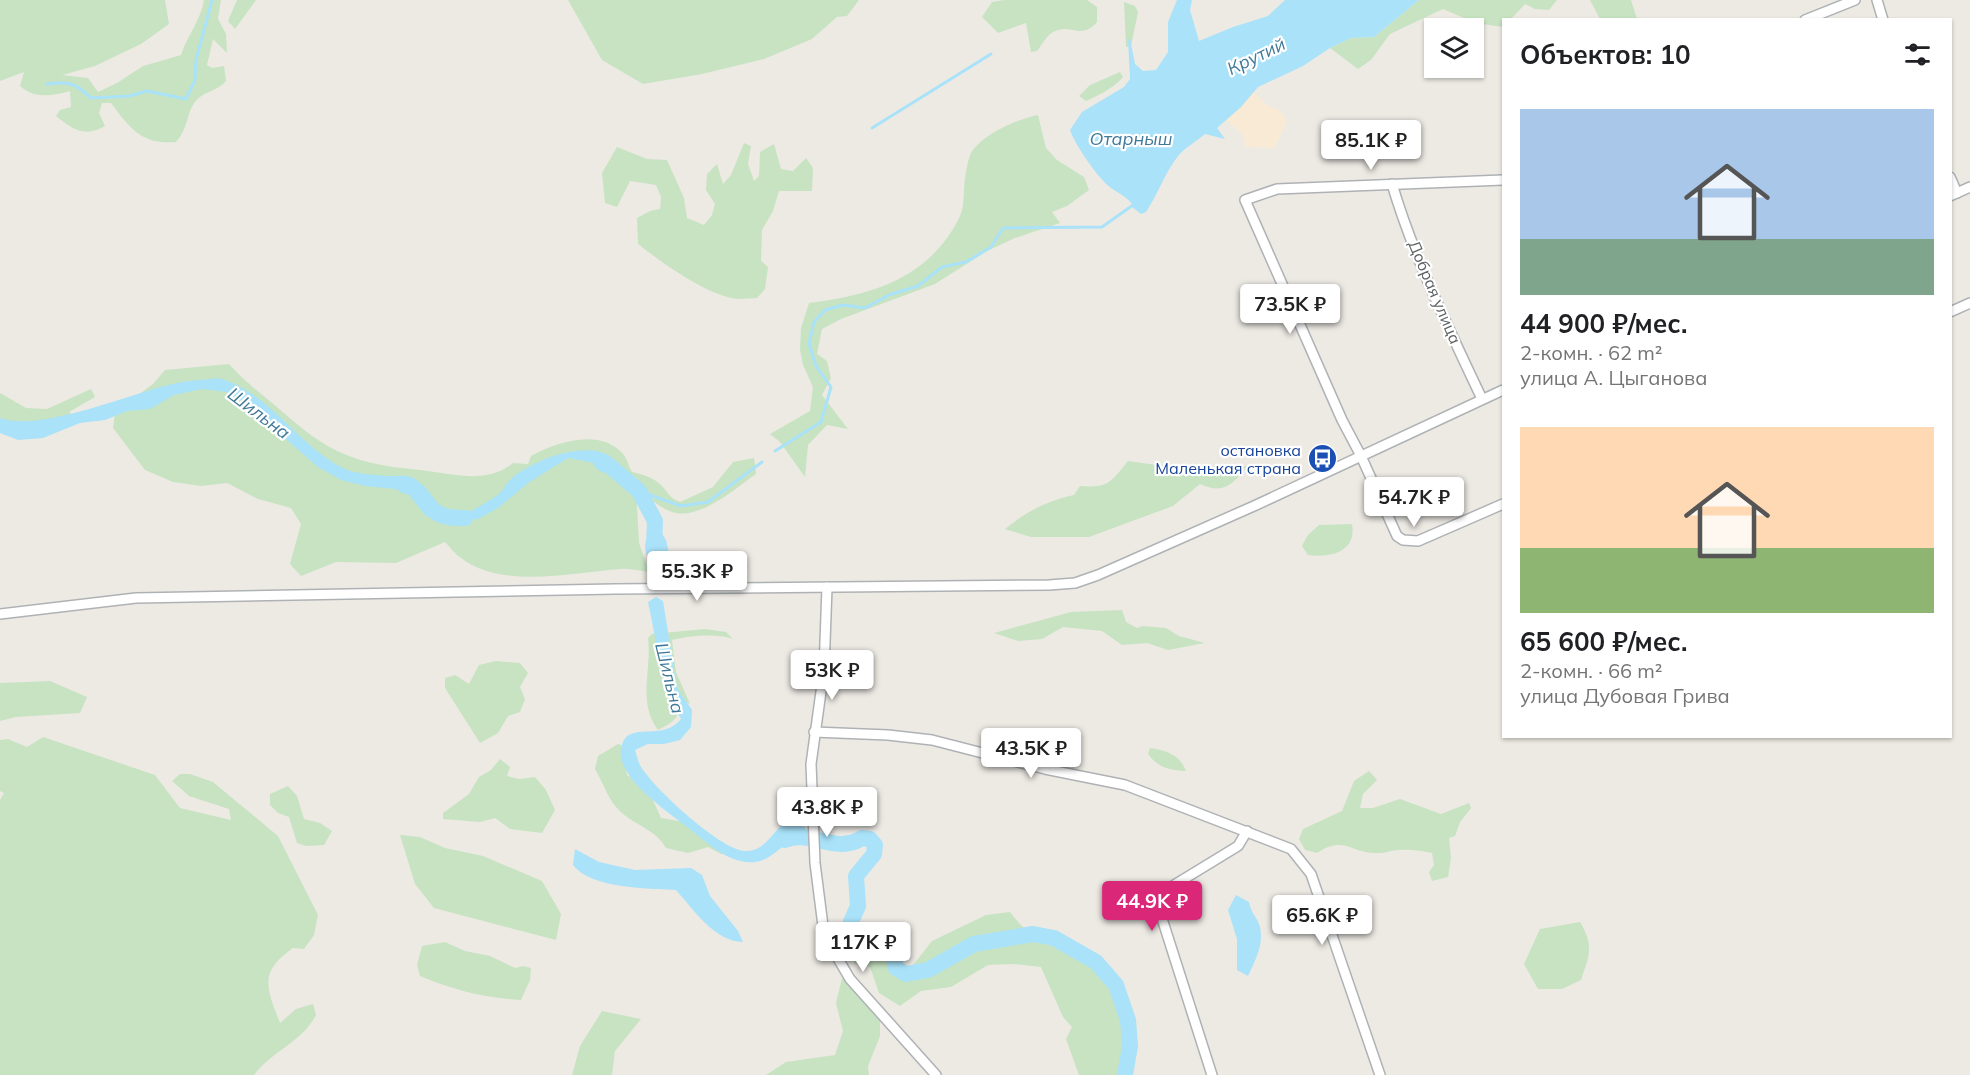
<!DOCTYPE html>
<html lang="ru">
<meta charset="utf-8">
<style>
:root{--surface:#fff;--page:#f6f6f6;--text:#202124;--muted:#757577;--accent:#db2777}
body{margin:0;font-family:Mulish,sans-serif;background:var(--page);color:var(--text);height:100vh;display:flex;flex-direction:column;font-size:22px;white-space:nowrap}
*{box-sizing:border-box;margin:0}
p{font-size:20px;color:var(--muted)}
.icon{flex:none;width:33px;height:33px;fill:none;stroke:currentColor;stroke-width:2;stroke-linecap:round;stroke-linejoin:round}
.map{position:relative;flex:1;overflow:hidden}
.panel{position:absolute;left:1502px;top:18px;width:450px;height:720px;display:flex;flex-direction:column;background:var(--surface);border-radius:0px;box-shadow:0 2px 4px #0004}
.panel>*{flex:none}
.tools{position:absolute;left:1424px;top:18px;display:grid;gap:12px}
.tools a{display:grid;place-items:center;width:60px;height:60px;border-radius:0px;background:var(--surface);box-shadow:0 2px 4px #0004;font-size:30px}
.price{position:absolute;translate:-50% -51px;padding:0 14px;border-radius:6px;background:#fff;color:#222;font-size:20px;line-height:39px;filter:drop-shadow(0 2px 3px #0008)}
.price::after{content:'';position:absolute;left:50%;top:36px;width:18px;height:14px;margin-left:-9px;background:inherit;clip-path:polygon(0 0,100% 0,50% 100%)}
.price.selected{background:var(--accent);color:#fff}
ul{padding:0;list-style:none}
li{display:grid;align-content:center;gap:12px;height:318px;padding:0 18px}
li span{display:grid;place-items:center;height:186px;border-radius:0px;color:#555}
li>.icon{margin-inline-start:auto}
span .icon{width:108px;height:108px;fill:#fffc;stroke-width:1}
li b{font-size:26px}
h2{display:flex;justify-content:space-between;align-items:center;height:72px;padding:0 18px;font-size:26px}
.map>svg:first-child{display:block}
</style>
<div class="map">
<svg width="1970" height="1075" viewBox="0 0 1970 1075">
<rect width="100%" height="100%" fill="#edeae4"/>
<g fill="#c7e3c2">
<path d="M 0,0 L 165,0 L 169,24 L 141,44 L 95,66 L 62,75 L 88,78 L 98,92 L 117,83 L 143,66 L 181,55 C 187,36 201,20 204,0 L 221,0 L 218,19 L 226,34 L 227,53 L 213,39 L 207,65 L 212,68 L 224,66 L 226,81 C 218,91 203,91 195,102 C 186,114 189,127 176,142 C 141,145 130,128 111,103 L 102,103 L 99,113 L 105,126 C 85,138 72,129 56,116 L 60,110 L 71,107 L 70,91 C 52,96 34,99 20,86 L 24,72 L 0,81 Z"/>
<path d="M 237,0 L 256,0 L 235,29 L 228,21 Z"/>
<path d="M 568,0 L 859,0 L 847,16 L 837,17 L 812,39 L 764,59 L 702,74 L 643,84 L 602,60 Z"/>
<path d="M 1004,0 L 1087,0 L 1097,7 L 1097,22 C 1081,41 1070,22 1053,32 C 1046,36 1042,45 1037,51 L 1031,52 L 1026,23 L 998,33 L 982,17 L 992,2 Z"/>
<path d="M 1419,0 L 1557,0 L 1549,10 L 1535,9 L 1525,4 L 1511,19 L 1503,20 L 1503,27 L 1476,23 L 1443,9 L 1390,34 L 1371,60 L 1358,69 L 1330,48 L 1351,38 L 1374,37 Z"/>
<path d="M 1590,0 L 1631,0 L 1637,19 L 1600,19 Z"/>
<path d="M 1124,2 L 1135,6 L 1138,12 L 1131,46 L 1126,47 Z"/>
<path d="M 1120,72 L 1123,77 C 1114,88 1099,95 1086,101 L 1079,96 L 1090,85 Z"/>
<path d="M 1038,115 L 1046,148 L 1057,160 L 1084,177 L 1089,190 L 1067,206 L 1052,212 L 1060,223 L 1015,238 L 987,251 L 935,284 L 841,319 L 822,329 L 817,354 L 827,361 L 831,378 L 822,395 L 848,429 L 827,425 L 808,445 L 805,477 L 780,442 L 770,434 L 810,411 L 813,387 L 803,365 L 800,350 L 801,328 L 809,303 C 873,295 930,278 960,216 C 965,206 963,190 965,179 C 966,172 968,159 971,153 C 982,134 1018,119 1038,115 Z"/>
<path d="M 744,143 L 751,146 L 748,164 L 754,181 L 759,176 L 760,152 L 774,144 L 781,169 L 793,171 L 806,158 L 813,168 L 812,191 L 779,191 L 773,211 L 762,230 L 761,261 L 768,267 L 765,289 L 757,298 C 751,298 744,299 738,299 C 709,297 661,262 638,244 L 637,218 L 650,211 L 660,209 L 661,197 L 656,185 L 630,181 L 617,207 L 605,203 L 602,173 L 617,147 L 647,159 L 667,160 L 684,198 L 687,218 L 704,225 L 712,215 L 715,204 L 706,190 L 707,174 L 717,164 L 723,184 L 731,175 Z"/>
<path d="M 229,364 C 244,381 260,393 277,407 C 299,426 321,446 349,456 C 377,467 405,468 435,472 C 463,476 490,482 513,463 L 528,464 L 531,456 C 556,442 601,427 624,455 C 627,459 629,467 632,472 C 642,474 655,478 662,486 C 669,494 670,498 680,502 L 713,487 L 733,462 L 754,458 L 756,474 C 736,488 702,518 676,513 C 661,510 648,496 636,489 L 639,543 L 649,572 C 640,571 630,568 621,569 C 574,572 502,590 461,558 C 455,554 450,547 445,542 L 396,563 L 336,562 L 301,576 L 290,564 L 301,524 L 291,508 L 258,499 L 227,483 L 201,486 L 173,482 L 145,470 L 113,428 L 115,412 L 153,384 L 165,370 Z"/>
<path d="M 91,389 L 95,397 L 69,412 L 75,417 L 0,430 L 0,393 L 26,408 L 47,409 Z"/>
<path d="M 1128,461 L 1171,467 L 1248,466 C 1233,484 1224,495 1200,484 L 1173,506 L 1089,537 L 1031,537 L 1005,529 C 1027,511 1047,501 1074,495 L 1080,486 C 1109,488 1110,483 1128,461 Z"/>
<path d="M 1352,524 C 1357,552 1330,558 1308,555 L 1302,546 L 1307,536 L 1319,525 Z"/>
<path d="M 1122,610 L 1126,622 L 1137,628 L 1143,626 L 1166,628 L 1179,636 L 1205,643 L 1168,650 L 1147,643 L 1122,645 L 1102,631 L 1063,627 L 1042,639 L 1018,641 L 994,633 L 1071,612 Z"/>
<path d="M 705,629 L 726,632 L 733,639 C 715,633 690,636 672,640 L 676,672 L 690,704 L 680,700 C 680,718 674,722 658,730 C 637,702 652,670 648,638 L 652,634 Z"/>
<path d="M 496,661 L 520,663 L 528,673 L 520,687 L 525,699 L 520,712 L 508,716 L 498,733 L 480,743 L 445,688 L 445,678 L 455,675 L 469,684 L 479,665 Z"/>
<path d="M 50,681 L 87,697 L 80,713 L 16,717 L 0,721 L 0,683 Z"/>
<path d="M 43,737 L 155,775 L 180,808 L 231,820 L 229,809 L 189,796 L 172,781 L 180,774 L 190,774 L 213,782 L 278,836 L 318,915 L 314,935 L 304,949 L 293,948 C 259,972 266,987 280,1023 L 296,1009 L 313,1004 L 316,1015 C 302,1042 272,1051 254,1075 L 0,1075 L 0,800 L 4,793 L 0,791 L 0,740 L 8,739 L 27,747 Z"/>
<path d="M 618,744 L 621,745 L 627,775 L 648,789 L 661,818 L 691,823 L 733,854 L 721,854 L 708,847 L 688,853 L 666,848 C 656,830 637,826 622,813 C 608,801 604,784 595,769 L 598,756 Z"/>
<path d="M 1150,748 C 1166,750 1180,755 1186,771 C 1170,770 1158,768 1148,754 Z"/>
<path d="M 500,759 L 510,767 L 507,776 L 519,779 L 535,777 L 546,790 L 555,810 L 542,833 L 510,829 L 495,818 L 480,822 L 443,819 L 443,813 L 469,794 L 479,777 L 491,770 Z"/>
<path d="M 1369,771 L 1377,780 L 1363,794 L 1360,808 L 1373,808 L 1400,799 L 1441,814 L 1469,803 L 1471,808 L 1460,822 L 1455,836 L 1449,838 L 1451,858 L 1448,877 L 1432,881 L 1429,872 L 1434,865 L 1432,853 C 1422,851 1410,849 1399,850 C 1391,850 1384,854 1375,853 C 1351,853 1344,835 1317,853 L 1305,850 L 1299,839 L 1303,829 L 1342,811 L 1354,781 Z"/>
<path d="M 288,786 L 297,796 L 304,819 L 320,823 L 332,831 L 324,845 L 306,846 L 297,843 L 289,817 L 278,813 L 270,805 L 270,794 Z"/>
<path d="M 400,835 L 420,837 L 445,848 L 483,856 L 542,881 L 561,914 L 556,940 L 434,908 L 415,884 Z"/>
<path d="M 1010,912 C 1031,939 1028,928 1055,938 C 1117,963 1136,1012 1125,1075 L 1079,1075 L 1066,1039 L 1072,1027 L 1063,1017 L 1041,967 L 1013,964 L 988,965 L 951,987 L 921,991 L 900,1006 L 879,993 L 870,967 L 855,964 L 847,949 L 854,931 C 875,941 892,942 896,968 L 906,974 L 932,941 L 986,915 Z"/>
<path d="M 1580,922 C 1594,946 1590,954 1581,980 L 1562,989 L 1538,989 L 1524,964 L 1540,929 Z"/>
<path d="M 445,942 L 465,951 L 490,956 L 515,968 L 523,966 L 531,968 L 530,980 L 521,1000 C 485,998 453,990 420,976 L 417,965 L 422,946 Z"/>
<path d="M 842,978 L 880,1020 L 880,1036 L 868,1066 L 869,1075 L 766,1075 L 786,1062 L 835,1055 L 843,1031 L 836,1003 Z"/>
<path d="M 602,1011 L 641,1019 L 615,1051 L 612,1075 L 572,1075 L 580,1046 Z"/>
</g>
<path fill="#f8ead5" d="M 1254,92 L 1267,105 L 1281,111 L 1287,121 L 1275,148 L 1246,147 L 1242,134 L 1226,120 Z"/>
<g fill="#a9e2f9">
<path d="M 1177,0 L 1192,0 L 1190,10 L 1199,41 L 1233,27 L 1268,16 L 1285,0 L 1419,0 L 1374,37 L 1351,38 L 1330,48 L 1303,66 L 1258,87 L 1241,107 L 1217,128 L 1225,139 L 1205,134 C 1197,141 1186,147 1179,155 C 1165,172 1158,194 1146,212 L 1141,214 L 1131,206 L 1132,204 C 1126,197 1122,195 1114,190 C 1101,183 1075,145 1070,130 L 1082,112 L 1124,87 L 1130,79 L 1128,39 L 1130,39 L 1135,64 L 1143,71 L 1156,70 L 1168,52 L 1168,22 Z"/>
<path d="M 218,378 C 266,390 297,443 339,466 C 354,475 375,475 392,476 C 398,476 406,475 411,477 C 429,483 413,506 444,515 C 447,516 450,518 453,518 C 462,517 494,499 501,492 C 504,489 506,484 509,481 C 528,462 579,442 606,454 C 612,456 618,465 622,470 L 618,479 L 600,464 L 568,458 L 528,483 L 498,508 L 478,519 L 439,523 L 425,515 L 405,490 L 365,486 L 341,480 L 318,467 L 242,401 L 227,392 L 202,389 L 174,395 L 150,409 L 127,411 L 105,420 L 80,423 L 43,438 L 18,440 L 0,433 L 0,418 C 40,433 133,392 177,383 C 190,380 205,380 218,378 Z"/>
<path d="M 655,522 L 666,540 L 669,553 L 662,566 L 651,565 C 641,543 645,542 655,522 Z"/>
<path d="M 656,597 L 663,601 L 677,688 L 692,710 L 691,727 L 680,740 L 664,744 L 648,744 L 635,750 C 637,756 638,762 641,767 C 655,789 719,849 745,851 C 763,852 770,836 781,826 L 792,824 L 805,827 L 806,839 L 793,837 C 779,849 766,865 746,862 C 723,859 708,843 691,830 C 672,814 605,773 624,740 C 635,723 663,741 681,719 C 660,683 657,642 648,602 Z"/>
<path d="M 575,849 L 599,862 L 635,870 L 691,868 L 702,875 L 710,896 L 738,931 L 743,942 C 715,942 693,909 676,890 C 646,888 592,889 573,865 Z"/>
<path d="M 1236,895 L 1249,902 C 1251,913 1256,916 1259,924 C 1265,942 1256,959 1248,976 L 1237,970 L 1237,939 L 1228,910 Z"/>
</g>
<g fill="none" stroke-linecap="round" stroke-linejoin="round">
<g stroke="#a9e2f9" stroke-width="3">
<path d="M 47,84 C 69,81 75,83 91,98 L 129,96 L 147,91 L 186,99 L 195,80 L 196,60 L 212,0"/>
<path d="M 872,128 L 991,54"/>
<path d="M 775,451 L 821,422 L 831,387 L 816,366 L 809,344 L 814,322 L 825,310 L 843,305 L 865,308 L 889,295 L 918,286 L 942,267 L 966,262 L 991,247 L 1003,228 L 1102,227 L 1133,205"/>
<path d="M 639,491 L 681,506 L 708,502 L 762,462"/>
</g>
<g stroke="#a9e2f9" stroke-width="16">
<path d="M 602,463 L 611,467 L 639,491 L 655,521 L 654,546 L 657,572"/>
<path d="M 404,485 C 421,487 424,503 436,512 C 444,518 455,518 465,518"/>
<path d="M 785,840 C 809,829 836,855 862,838 L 870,839 L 875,845 L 874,854 L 856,876 L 858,906 L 851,922 L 854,931 C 875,941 892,942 896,968 L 906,974 L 928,970 L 974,944 L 1033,934 L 1054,938 L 1096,962 L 1116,985 L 1128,1020 L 1130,1046 L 1125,1075"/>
</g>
<defs>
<g id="minor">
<path d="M 1877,0 L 1883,20"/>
<path d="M 1805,20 L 1855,0"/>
<path d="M 1950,177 L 1957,193"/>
<path d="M 1503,180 L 1277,189 L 1245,200 L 1342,420 L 1361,456 L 1397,536 L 1403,540 L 1418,541 L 1503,504"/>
<path d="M 1392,184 C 1414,258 1449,329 1482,399"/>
<path d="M 1950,196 L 1970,187"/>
<path d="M 1950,312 L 1970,303"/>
<path d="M 827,587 L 824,670 L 811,764 L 815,863 L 823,926 L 830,945 L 850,979 L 936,1075"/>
<path d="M 0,614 L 136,598 L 615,589 L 1049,585 L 1075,583 L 1098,575 L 1254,506 L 1503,390"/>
<path d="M 814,732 L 888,735 L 932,740 L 1045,769 L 1125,785 L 1291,849 L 1311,874 L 1380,1075"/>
<path d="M 1212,1075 L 1158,906 L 1161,893 L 1238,846 L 1247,831"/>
</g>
</defs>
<use href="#minor" stroke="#afb2b5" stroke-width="12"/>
<use href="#minor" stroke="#fff" stroke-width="9"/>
</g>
<defs>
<symbol id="bus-disc" viewBox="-11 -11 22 22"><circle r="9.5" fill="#1a4fb4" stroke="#fff"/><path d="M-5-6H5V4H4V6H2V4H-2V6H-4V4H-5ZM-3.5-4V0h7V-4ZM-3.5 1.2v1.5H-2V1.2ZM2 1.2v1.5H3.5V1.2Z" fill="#fff"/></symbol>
</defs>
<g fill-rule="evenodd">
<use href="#bus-disc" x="1306" y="442" width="33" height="33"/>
</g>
<g text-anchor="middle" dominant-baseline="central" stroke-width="4.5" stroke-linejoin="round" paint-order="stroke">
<g font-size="16" fill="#5c6063" stroke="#fff">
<text transform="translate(1435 292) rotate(67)">Добрая улица</text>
</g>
<g font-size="16" fill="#164399" stroke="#fff" text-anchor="end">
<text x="1301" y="450">остановка<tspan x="1301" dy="18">Маленькая страна</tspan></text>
</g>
<g font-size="18" font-style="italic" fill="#417999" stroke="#fff">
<text transform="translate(1256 56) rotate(-26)">Крутий</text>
<text x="1131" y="138">Отарныш</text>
<text transform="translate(259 413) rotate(37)">Шильна</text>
<text transform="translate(670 678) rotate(76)">Шильна</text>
</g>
</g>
</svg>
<div class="tools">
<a><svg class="icon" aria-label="layers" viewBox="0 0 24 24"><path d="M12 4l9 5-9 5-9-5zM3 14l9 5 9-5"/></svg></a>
</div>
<b class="price" style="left:1371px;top:171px">85.1K ₽</b>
<b class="price" style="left:1290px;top:335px">73.5K ₽</b>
<b class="price" style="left:1414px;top:528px">54.7K ₽</b>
<b class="price" style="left:697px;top:602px">55.3K ₽</b>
<b class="price" style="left:832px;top:701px">53K ₽</b>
<b class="price" style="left:1031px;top:779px">43.5K ₽</b>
<b class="price" style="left:827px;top:838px">43.8K ₽</b>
<b class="price selected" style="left:1152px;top:932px">44.9K ₽</b>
<b class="price" style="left:1322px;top:946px">65.6K ₽</b>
<b class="price" style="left:863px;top:973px">117K ₽</b>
<section class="panel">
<h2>Объектов: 10<svg class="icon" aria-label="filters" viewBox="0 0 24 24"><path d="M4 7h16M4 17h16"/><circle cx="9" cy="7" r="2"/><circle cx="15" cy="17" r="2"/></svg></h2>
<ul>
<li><span style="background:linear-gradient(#a9c7e8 70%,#7fa58c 0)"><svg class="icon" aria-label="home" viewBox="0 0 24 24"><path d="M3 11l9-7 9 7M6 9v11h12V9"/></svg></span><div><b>44 900 ₽/мес.</b><p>2-комн. · 62 m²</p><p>улица А. Цыганова</p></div></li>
<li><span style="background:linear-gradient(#ffd9b3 65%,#8fb573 0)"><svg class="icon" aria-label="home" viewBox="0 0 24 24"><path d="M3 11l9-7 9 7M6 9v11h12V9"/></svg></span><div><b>65 600 ₽/мес.</b><p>2-комн. · 66 m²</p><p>улица Дубовая Грива</p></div></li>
</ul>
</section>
</div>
